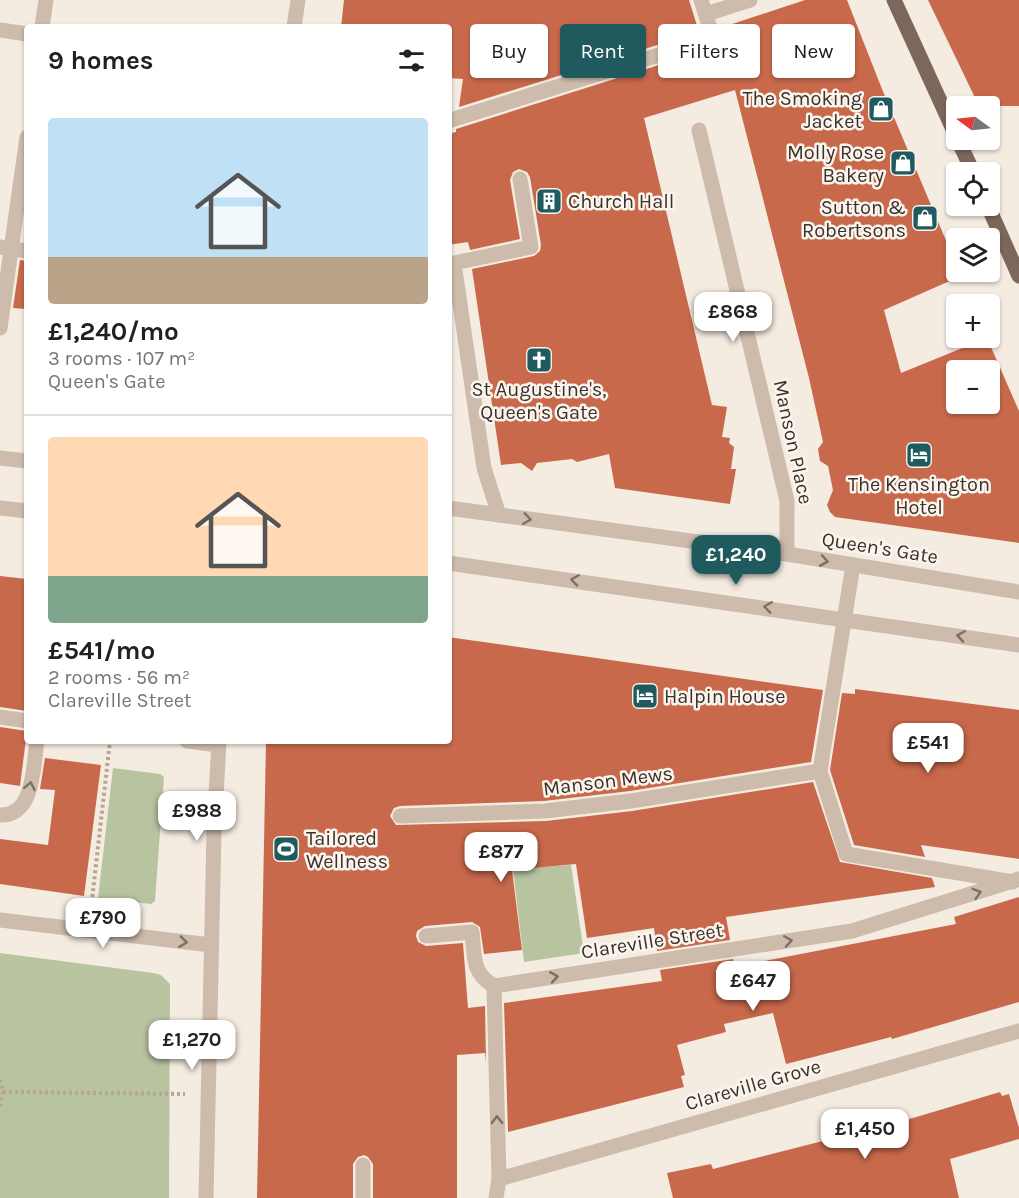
<!DOCTYPE html>
<meta charset="utf-8">
<style>
:root{--surface:#fff;--page:#f6f6f6;--text:#202124;--muted:#757577;--line:#e0e0e0;--accent:#1f5a5e}
body{margin:0;font-family:Karla,sans-serif;background:var(--page);color:var(--text);height:100vh;display:flex;flex-direction:column;font-size:22px;white-space:nowrap}
*{box-sizing:border-box;margin:0}
p{font-size:20px;color:var(--muted)}
.icon{flex:none;width:33px;height:33px;fill:none;stroke:currentColor;stroke-width:2;stroke-linecap:round;stroke-linejoin:round}
.map{position:relative;flex:1;overflow:hidden}
.side{position:absolute;left:24px;top:24px;width:428px;height:720px;display:flex;flex-direction:column;background:var(--surface);border-radius:6px;box-shadow:0 2px 4px #0004}
.side>*{flex:none}
.guide{position:absolute;left:470px;top:24px;width:459px;height:54px;display:flex;gap:12px}
.needle{width:39px;rotate:285deg}
.tools{position:absolute;left:946px;top:96px;display:grid;gap:12px}
.tools a{display:grid;place-items:center;width:54px;height:54px;border-radius:6px;background:var(--surface);box-shadow:0 2px 4px #0004;font-size:30px}
.price{position:absolute;translate:-50% -51px;padding:0 14px;border-radius:12px;background:#fff;color:#222;font-size:20px;line-height:39px;filter:drop-shadow(0 2px 3px #0008)}
.price::after{content:'';position:absolute;left:50%;top:36px;width:18px;height:14px;margin-left:-9px;background:inherit;clip-path:polygon(0 0,100% 0,50% 100%)}
.price.current{background:var(--accent);color:#fff}
ul{padding:0;list-style:none}
li{display:grid;align-content:center;gap:12px;height:318px;padding:0 24px}
li+li{border-top:2px solid var(--line)}
li span{display:grid;place-items:center;height:186px;border-radius:6px;color:#555}
li>.icon{margin-inline-start:auto}
span .icon{width:108px;height:108px;fill:#fffc;stroke-width:1}
li b{font-size:26px}
h2{display:flex;justify-content:space-between;align-items:center;height:72px;padding:0 24px;font-size:26px}
.tag{padding:0 21px;border-radius:6px;background:var(--surface);box-shadow:0 2px 4px #0004;font-size:21px;line-height:54px}
.tag.current{background:var(--accent);color:#fff}
.map>svg:first-child{display:block}
</style>
<div class="map">
<svg width="1019" height="1198" viewBox="0 0 1019 1198">
<rect width="100%" height="100%" fill="#f4ebe1"/>
<g fill="#b8c4a0">
<path d="M 113,768 L 160,774 L 164,777 L 155,901 L 151,904 L 98,898 Z"/>
<path d="M 571,865 L 584,953 L 524,962 L 513,869 Z"/>
<path d="M 0,953 L 153,973 L 161,975 L 170,984 L 169,1198 L 0,1198 Z"/>
</g>
<g fill="#c8694b" fill-rule="evenodd">
<path d="M 344,0 L 689,0 L 699,32 L 459,107 L 463,79 L 448,78 L 448,27 L 341,27 Z"/>
<path d="M 805,0 L 847,0 L 882,89 L 961,276 L 884,310 L 901,373 L 987,338 L 1019,411 L 1019,543 L 835,517 L 830,512 L 827,505 L 833,490 L 828,466 L 820,461 L 818,449 L 823,442 L 809,378 L 735,90 L 644,118 L 712,405 L 727,407 L 722,437 L 730,438 L 729,443 L 734,447 L 731,469 L 736,469 L 730,504 L 615,488 L 609,454 L 577,462 L 572,459 L 537,463 L 532,471 L 521,463 L 501,465 L 472,269 L 534,256 L 540,251 L 541,245 L 530,177 L 527,172 L 519,169 L 513,172 L 510,180 L 520,239 L 470,250 L 468,242 L 448,245 L 448,134 L 456,132 L 456,129 L 716,47 L 723,40 L 720,28 ZM 957,370 L 990,370 L 990,404 L 957,404 Z"/>
<path d="M 928,0 L 1019,0 L 1019,106 L 979,106 Z"/>
<path d="M 20,260 L 27,261 L 27,309 L 13,308 Z"/>
<path d="M 0,576 L 27,579 L 27,711 L 0,707 Z"/>
<path d="M 448,637 L 823,690 L 811,762 L 630,791 L 544,801 L 400,806 L 394,808 L 390,816 L 396,825 L 546,821 L 632,811 L 813,782 L 840,862 L 932,878 L 935,887 L 726,917 L 730,940 L 657,951 L 654,928 L 587,938 L 576,864 L 512,870 L 522,950 L 484,954 L 480,927 L 472,922 L 425,926 L 417,931 L 416,936 L 418,942 L 426,946 L 463,943 L 468,1008 L 485,1006 L 486,1063 L 485,1053 L 457,1055 L 457,1198 L 373,1198 L 373,1164 L 368,1157 L 364,1155 L 358,1157 L 353,1164 L 353,1198 L 257,1198 L 266,741 L 448,741 Z"/>
<path d="M 855,689 L 1019,710 L 1019,859 L 921,845 L 925,857 L 854,845 L 830,770 L 842,693 L 855,694 Z"/>
<path d="M 0,727 L 27,731 L 20,786 L 0,783 Z"/>
<path d="M 45,758 L 101,765 L 84,896 L 0,884 L 0,839 L 48,845 L 55,790 L 40,789 Z"/>
<path d="M 1019,897 L 1019,1002 L 892,1039 L 891,1037 L 786,1064 L 773,1013 L 724,1024 L 726,1032 L 677,1045 L 685,1075 L 681,1076 L 684,1087 L 508,1132 L 504,1003 L 662,981 L 660,970 L 733,959 L 734,967 L 956,924 L 954,917 Z"/>
<path d="M 1000,1092 L 1002,1096 L 1009,1094 L 1019,1128 L 1019,1139 L 950,1159 L 959,1198 L 673,1198 L 667,1173 L 711,1164 L 713,1169 L 913,1118 Z"/>
</g>
<g fill="none" stroke-linecap="round" stroke-linejoin="round">
<g stroke="#b9a596" stroke-width="4" stroke-dasharray="3 3" stroke-linecap="butt">
<path d="M 91,909 L 110,741"/>
<path d="M 0,1080 L 3,1092 L 0,1107"/>
<path d="M 3,1092 L 185,1094"/>
</g>
<g stroke="#cdbbac" stroke-width="15">
<path d="M 42,27 L 46,0"/>
<path d="M 448,121 L 713,38 L 701,0"/>
<path d="M 499,515 L 484,468 L 454,263 L 531,247 L 520,179"/>
<path d="M 853,565 L 820,771 L 846,854 L 1013,882"/>
<path d="M 0,815 C 35,816 33,765 37,741"/>
<path d="M 400,816 L 545,811 L 631,801 L 820,771"/>
<path d="M 426,936 L 472,932 C 475,957 471,972 494,986"/>
</g>
<path stroke="#cdbbac" stroke-width="15" d="M 706,14 L 750,0"/>
<g stroke="#cdbbac" stroke-width="15">
<path d="M 0,30 L 27,34"/>
<path d="M 699,130 L 787,501 L 787,554"/>
<path d="M 0,247 L 27,251"/>
<path d="M 0,328 L 27,137"/>
<path d="M 0,717 L 27,721"/>
<path d="M 187,741 L 218,745"/>
<path d="M 0,920 L 211,945"/>
<path d="M 363,1165 L 363,1198"/>
<path d="M 499,1179 L 1019,1031"/>
<path d="M 496,1198 L 499,1179 L 494,986 L 852,931 L 1019,879"/>
</g>
<g stroke="#cdbbac" stroke-width="15">
<path d="M 294,27 L 298,0"/>
<path d="M 0,458 L 27,461"/>
<path d="M 0,508 L 27,511"/>
<path d="M 448,508 L 787,554 L 1019,592"/>
<path d="M 448,563 L 1019,645"/>
<path d="M 206,1198 L 214,833 L 219,741"/>
</g>
<g stroke="#7d675c" stroke-width="15">
<path d="M 894,0 L 957,138"/>
<path d="M 958,140 L 973,172"/>
<path d="M 988,206 L 1019,276"/>
</g>
</g>
<defs><path id="oneway-chevron" d="M-2-3.5L2.5 0L-2 3.5" fill="none" stroke-width="1.6" stroke-linecap="round" stroke-linejoin="round" transform="scale(1.5)"/></defs>
<g stroke="#7d6f65">
<use href="#oneway-chevron" transform="translate(527 519) rotate(8)"/>
<use href="#oneway-chevron" transform="translate(824 561) rotate(10)"/>
<use href="#oneway-chevron" transform="translate(575 580) rotate(-172)"/>
<use href="#oneway-chevron" transform="translate(768 607) rotate(-172)"/>
<use href="#oneway-chevron" transform="translate(961 636) rotate(-171)"/>
<use href="#oneway-chevron" transform="translate(30 786) rotate(-79)"/>
<use href="#oneway-chevron" transform="translate(977 893) rotate(-17)"/>
<use href="#oneway-chevron" transform="translate(788 941) rotate(-9)"/>
<use href="#oneway-chevron" transform="translate(183 942) rotate(7)"/>
<use href="#oneway-chevron" transform="translate(554 977) rotate(-9)"/>
<use href="#oneway-chevron" transform="translate(497 1120) rotate(-91)"/>
</g>
<defs>
<symbol id="shop-square" viewBox="-11 -11 22 22"><rect x="-9" y="-9" width="18" height="18" rx="4" fill="#1f5a5e" stroke="#fbf5ee"/><path d="M-5-2.5h2.3a2.7 3.5 0 0 1 5.4 0H5L5.5 6h-11ZM-1.5-2.5h3a1.5 2.3 0 0 0-3 0Z" fill="#fff"/></symbol>
<symbol id="building-square" viewBox="-11 -11 22 22"><rect x="-9" y="-9" width="18" height="18" rx="4" fill="#1f5a5e" stroke="#fbf5ee"/><path d="M-4-6H4V6H1V3H-1V6H-4ZM-2.5-4.3h1.7v1.8h-1.7ZM.8-4.3h1.7v1.8H.8ZM-2.5-1h1.7V.8h-1.7ZM.8-1h1.7V.8H.8Z" fill="#fff"/></symbol>
<symbol id="church-square" viewBox="-11 -11 22 22"><rect x="-9" y="-9" width="18" height="18" rx="4" fill="#1f5a5e" stroke="#fbf5ee"/><path d="M-1.2-6h2.4v3.5h3.3v2.4h-3.3V6h-2.4V-.1h-3.3v-2.4h3.3Z" fill="#fff"/></symbol>
<symbol id="hotel-square" viewBox="-11 -11 22 22"><rect x="-9" y="-9" width="18" height="18" rx="4" fill="#1f5a5e" stroke="#fbf5ee"/><path d="M-6-4.5h1.5V1H6V5H4.5V3h-9V5H-6ZM-4 0a1.8 1.8 0 1 1 3.6 0ZM.5 0V-2.5h3Q6-2.5 6 0Z" fill="#fff"/></symbol>
<symbol id="stadium-square" viewBox="-11 -11 22 22"><rect x="-9" y="-9" width="18" height="18" rx="4" fill="#1f5a5e" stroke="#fbf5ee"/><path d="M0-5a6.5 5 0 1 0 0 10a6.5 5 0 1 0 0-10ZM-3.5-1.8h7v3.6h-7Z" fill="#fff"/></symbol>
</defs>
<g fill-rule="evenodd">
<use href="#shop-square" x="866" y="94" width="30" height="30"/>
<use href="#shop-square" x="888" y="148" width="30" height="30"/>
<use href="#building-square" x="534" y="186" width="30" height="30"/>
<use href="#shop-square" x="910" y="203" width="30" height="30"/>
<use href="#church-square" x="524" y="345" width="30" height="30"/>
<use href="#hotel-square" x="904" y="440" width="30" height="30"/>
<use href="#hotel-square" x="630" y="681" width="30" height="30"/>
<use href="#stadium-square" x="271" y="834" width="30" height="30"/>
</g>
<g text-anchor="middle" dominant-baseline="central" stroke-width="5" stroke-linejoin="round" paint-order="stroke">
<g font-size="20" fill="#3b302b" stroke="#fbf5ee" text-anchor="end">
<text x="862" y="98">The Smoking<tspan x="862" dy="23">Jacket</tspan></text>
<text x="884" y="152">Molly Rose<tspan x="884" dy="23">Bakery</tspan></text>
<text x="568" y="201" text-anchor="start">Church Hall</text>
<text x="906" y="207">Sutton &amp;<tspan x="906" dy="23">Robertsons</tspan></text>
<text x="539" y="389" text-anchor="middle">St Augustine's,<tspan x="539" dy="23">Queen's Gate</tspan></text>
<text x="919" y="484" text-anchor="middle">The Kensington<tspan x="919" dy="23">Hotel</tspan></text>
<text x="664" y="696" text-anchor="start">Halpin House</text>
<text x="306" y="838" text-anchor="start">Tailored<tspan x="306" dy="23">Wellness</tspan></text>
</g>
<g font-size="20" fill="#3b302b" stroke="#fbf5ee">
<text transform="translate(793 442) rotate(78)">Manson Place</text>
<text transform="translate(880 548) rotate(9)">Queen's Gate</text>
<text transform="translate(608 781) rotate(-7)">Manson Mews</text>
<text transform="translate(652 941) rotate(-9)">Clareville Street</text>
<text transform="translate(753 1085) rotate(-16)">Clareville Grove</text>
</g>
</g>
</svg>
<div class="tools">
<a><svg class="needle" viewBox="-14 -14 28 28"><path d="M0-13l5 13h-10z" fill="#e53935"/><path d="M0 13l5-13h-10z" fill="#757577"/></svg></a>
<a><svg class="icon" aria-label="locate" viewBox="0 0 24 24"><circle cx="12" cy="12" r="6"/><path d="M12 2v4M12 18v4M2 12h4M18 12h4"/></svg></a>
<a><svg class="icon" aria-label="layers" viewBox="0 0 24 24"><path d="M12 4l9 5-9 5-9-5zM3 14l9 5 9-5"/></svg></a>
<a>+</a>
<a>−</a>
</div>
<b class="price" style="left:733px;top:343px">£868</b>
<b class="price current" style="left:736px;top:586px">£1,240</b>
<b class="price" style="left:928px;top:774px">£541</b>
<b class="price" style="left:197px;top:842px">£988</b>
<b class="price" style="left:501px;top:883px">£877</b>
<b class="price" style="left:103px;top:949px">£790</b>
<b class="price" style="left:753px;top:1012px">£647</b>
<b class="price" style="left:192px;top:1071px">£1,270</b>
<b class="price" style="left:865px;top:1160px">£1,450</b>
<div class="guide">
<a class="tag">Buy</a>
<a class="tag current">Rent</a>
<a class="tag">Filters</a>
<a class="tag">New</a>
</div>
<section class="side">
<h2>9 homes<svg class="icon" aria-label="filters" viewBox="0 0 24 24"><path d="M4 7h16M4 17h16"/><circle cx="9" cy="7" r="2"/><circle cx="15" cy="17" r="2"/></svg></h2>
<ul>
<li><span style="background:linear-gradient(#bfe0f5 75%,#b9a48a 0)"><svg class="icon" aria-label="home" viewBox="0 0 24 24"><path d="M3 11l9-7 9 7M6 9v11h12V9"/></svg></span><div><b>£1,240/mo</b><p>3 rooms · 107 m²</p><p>Queen's Gate</p></div></li>
<li><span style="background:linear-gradient(#ffd9b3 75%,#7fa58c 0)"><svg class="icon" aria-label="home" viewBox="0 0 24 24"><path d="M3 11l9-7 9 7M6 9v11h12V9"/></svg></span><div><b>£541/mo</b><p>2 rooms · 56 m²</p><p>Clareville Street</p></div></li>
</ul>
</section>
</div>
